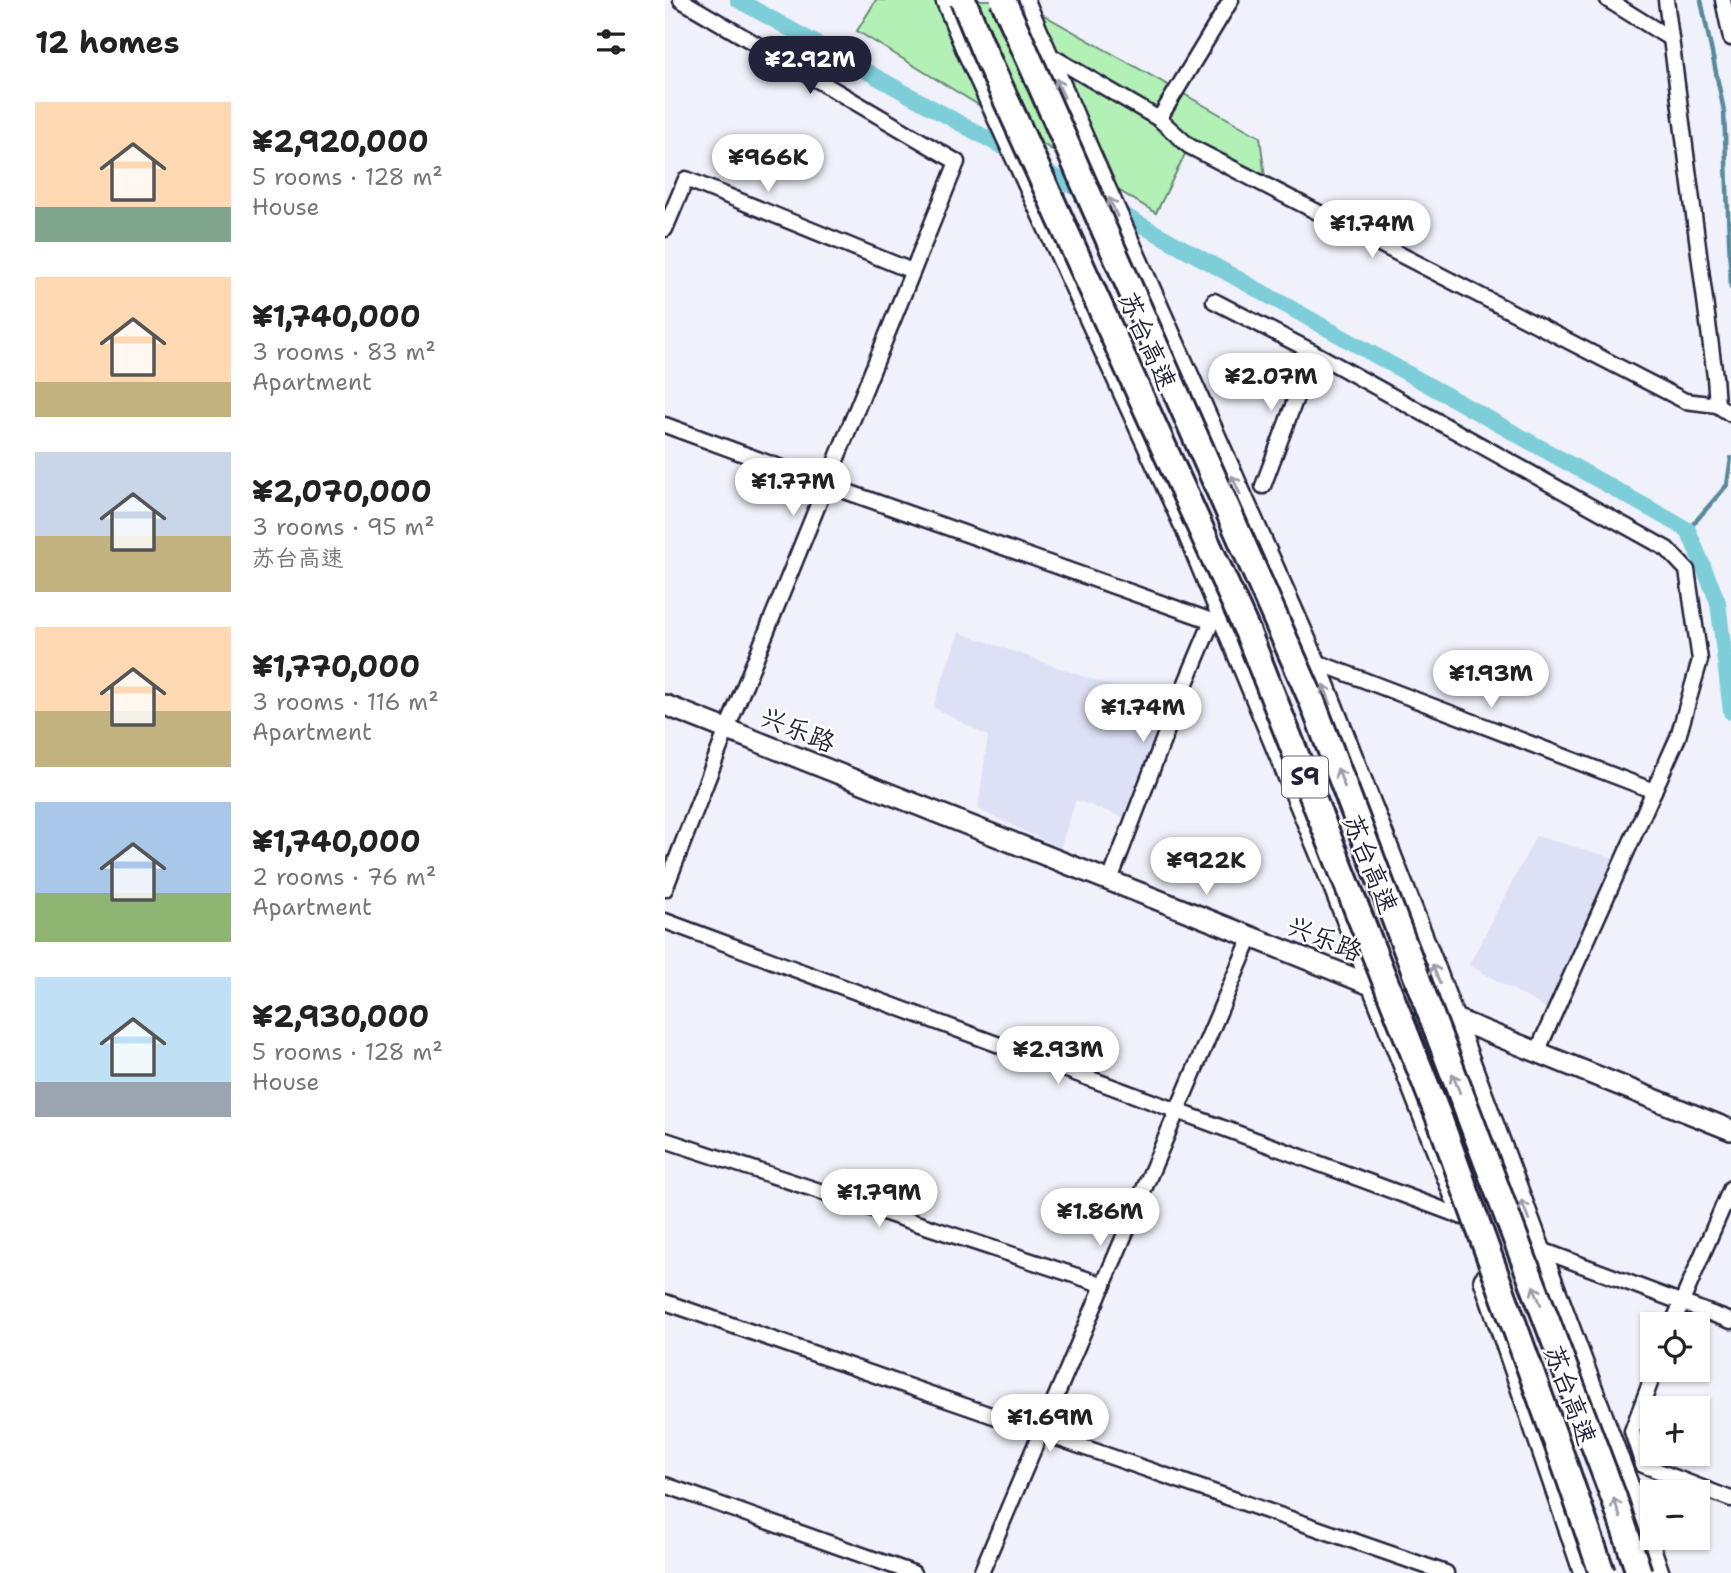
<!DOCTYPE html>
<meta charset="utf-8">
<style>
:root{--surface:#fff;--page:#f2f2f2;--text:#222;--muted:#767676;--accent:#22223b}
body{margin:0;font-family:"Shantell Sans","LXGW WenKai TC",sans-serif;background:var(--page);color:var(--text);height:100vh;display:flex;flex-direction:column;font-size:26px;white-space:nowrap}
*{box-sizing:border-box;margin:0}
p{font-size:23px;color:var(--muted)}
.icon{flex:none;width:38px;height:38px;fill:none;stroke:currentColor;stroke-width:2;stroke-linecap:round;stroke-linejoin:round}
.map{position:relative;flex:1;overflow:hidden}
.panel{display:flex;flex-direction:column;background:var(--surface);width:665px}
.panel>*{flex:none}
.fabs{position:absolute;left:975px;top:1312px;display:grid;gap:14px}
.fabs a{display:grid;place-items:center;width:70px;height:70px;border-radius:0px;background:var(--surface);box-shadow:0 2px 5px #0004;font-size:35px}
.price{position:absolute;translate:-50% -60px;padding:0 16px;border-radius:24px;background:#fff;color:#222;font-size:23px;line-height:46px;filter:drop-shadow(0 2px 4px #0008)}
.price::after{content:'';position:absolute;left:50%;top:42px;width:21px;height:16px;margin-left:-10px;background:inherit;clip-path:polygon(0 0,100% 0,50% 100%)}
.price.current{background:var(--accent);color:#fff}
ul{padding:0;list-style:none}
li{display:flex;align-items:center;gap:21px;height:175px;padding:0 35px}
li span{display:grid;place-items:center;flex:none;width:196px;height:140px;border-radius:0px;color:#555}
li>.icon{margin-inline-start:auto}
span .icon{width:84px;height:84px;fill:#fffc;stroke-width:1}
li b{font-size:30px}
h2{display:flex;justify-content:space-between;align-items:center;height:84px;padding:0 35px;font-size:30px}
main{display:flex;flex:1;min-height:0}
.map>svg:first-child{display:block}
</style>
<main>
<section class="panel">
<h2>12 homes<svg class="icon" aria-label="filters" viewBox="0 0 24 24"><path d="M4 7h16M4 17h16"/><circle cx="9" cy="7" r="2"/><circle cx="15" cy="17" r="2"/></svg></h2>
<ul>
<li><span style="background:linear-gradient(#ffd9b3 75%,#7fa58c 0)"><svg class="icon" aria-label="home" viewBox="0 0 24 24"><path d="M3 11l9-7 9 7M6 9v11h12V9"/></svg></span><div><b>¥2,920,000</b><p>5 rooms · 128 m²</p><p>House</p></div></li>
<li><span style="background:linear-gradient(#ffd9b3 75%,#c2b280 0)"><svg class="icon" aria-label="home" viewBox="0 0 24 24"><path d="M3 11l9-7 9 7M6 9v11h12V9"/></svg></span><div><b>¥1,740,000</b><p>3 rooms · 83 m²</p><p>Apartment</p></div></li>
<li><span style="background:linear-gradient(#c9d6e8 60%,#c2b280 0)"><svg class="icon" aria-label="home" viewBox="0 0 24 24"><path d="M3 11l9-7 9 7M6 9v11h12V9"/></svg></span><div><b>¥2,070,000</b><p>3 rooms · 95 m²</p><p>苏台高速</p></div></li>
<li><span style="background:linear-gradient(#ffd9b3 60%,#c2b280 0)"><svg class="icon" aria-label="home" viewBox="0 0 24 24"><path d="M3 11l9-7 9 7M6 9v11h12V9"/></svg></span><div><b>¥1,770,000</b><p>3 rooms · 116 m²</p><p>Apartment</p></div></li>
<li><span style="background:linear-gradient(#a9c7e8 65%,#8fb573 0)"><svg class="icon" aria-label="home" viewBox="0 0 24 24"><path d="M3 11l9-7 9 7M6 9v11h12V9"/></svg></span><div><b>¥1,740,000</b><p>2 rooms · 76 m²</p><p>Apartment</p></div></li>
<li><span style="background:linear-gradient(#bfe0f5 75%,#9aa5b1 0)"><svg class="icon" aria-label="home" viewBox="0 0 24 24"><path d="M3 11l9-7 9 7M6 9v11h12V9"/></svg></span><div><b>¥2,930,000</b><p>5 rooms · 128 m²</p><p>House</p></div></li>
</ul>
</section>
<div class="map">
<svg width="1066" height="1573" viewBox="0 0 1066 1573">
<rect width="100%" height="100%" fill="#f0f1fa"/>
<filter id="ink" filterUnits="userSpaceOnUse"><feTurbulence type="fractalNoise" baseFrequency=".0143" numOctaves="2"/><feDisplacementMap in="SourceGraphic" scale="14" xChannelSelector="R" yChannelSelector="G"/><feConvolveMatrix kernelMatrix="1 2 1 2 8 2 1 2 1" color-interpolation-filters="sRGB"/></filter>
<g filter="url(#ink)">
<g fill="#dee0f5">
<path d="M 294,632 L 510,709 L 468,821 L 411,800 L 395,848 L 313,809 L 323,736 L 268,707 Z"/>
<path d="M 871,836 L 949,858 L 882,1009 L 804,965 Z"/>
</g>
<path fill="#b3f0b6" stroke="#6a8978" stroke-width="2" d="M 211,0 L 352,0 L 595,137 L 601,186 L 524,146 L 491,213 L 192,31 Z"/>
<g fill="none" stroke-linecap="round" stroke-linejoin="round">
<g stroke="#59899a" stroke-width="4.5">
<path d="M 1036,0 L 1059,111 L 1066,288"/>
<path d="M 1023,530 L 1062,485 L 1066,458"/>
</g>
<g stroke="#7eced9" stroke-width="16">
<path d="M 73,0 L 352,155"/>
<path d="M 371,166 L 425,196"/>
<path d="M 448,209 L 1023,530 L 1053,602 L 1066,712"/>
</g>
<defs>
<g id="street">
<path d="M 943,0 L 1006,39"/>
<path d="M 1001,0 L 1050,377 L 1052,405"/>
<path d="M 1058,0 L 1066,38"/>
<path d="M 381,53 L 494,119 L 524,146 L 1020,401 L 1052,405 L 1066,414"/>
<path d="M 494,119 L 566,0"/>
<path d="M 0,229 L 21,179 L 247,271"/>
<path d="M 549,301 L 648,352 L 1002,549 L 1022,570 L 1035,660 L 1013,737 L 872,1052"/>
<path d="M 0,425 L 160,484 L 547,621 L 510,709 L 445,880"/>
<path d="M 598,486 L 648,352"/>
<path d="M 649,661 L 989,791"/>
<path d="M 0,889 L 62,729 L 292,162 L 16,0"/>
<path d="M 0,921 L 798,1217"/>
<path d="M 0,1140 L 439,1285"/>
<path d="M 874,1249 L 1066,1321"/>
<path d="M 0,1302 L 781,1573"/>
<path d="M 1007,1325 L 1066,1188"/>
<path d="M 990,1370 L 967,1431 L 978,1465 L 1066,1499"/>
<path d="M 0,1485 L 248,1573"/>
<path d="M 316,1573 L 586,937"/>
</g>
<path id="secondary" d="M 0,705 L 564,928 L 1066,1130"/>
<g id="primary">
<path d="M 282,0 L 303,51 L 522,529 L 669,885 L 791,1197"/>
<path d="M 358,0 L 423,151 L 649,661 L 768,965 L 968,1500 L 993,1573"/>
<path d="M 820,1280 L 920,1573"/>
</g>
</defs>
<use href="#street" stroke="#22223b" stroke-width="19"/>
<use href="#secondary" stroke="#22223b" stroke-width="24"/>
<use href="#primary" stroke="#22223b" stroke-width="26"/>
<use href="#street" stroke="#fff" stroke-width="14"/>
<use href="#secondary" stroke="#fff" stroke-width="19"/>
<use href="#primary" stroke="#fff" stroke-width="21"/>
<defs>
<g id="highway-bridge">
<path d="M 298,0 L 318,49 L 583,633 L 776,1123 L 899,1463 L 937,1573"/>
<path d="M 338,0 L 647,701 L 949,1498 L 974,1573"/>
</g>
</defs>
<use href="#highway-bridge" stroke="#22223b" stroke-width="30" stroke-linecap="butt"/>
<use href="#highway-bridge" stroke="#fff" stroke-width="24"/>
</g>
<defs><path id="oneway-shaft" d="M-6 0H5M1.5-3L5.5 0L1.5 3" fill="none" stroke-width="1.6" stroke-linecap="round" stroke-linejoin="round" transform="scale(1.75)"/></defs>
<g stroke="#9c9ca7">
<use href="#oneway-shaft" transform="translate(395 88) rotate(-114)"/>
<use href="#oneway-shaft" transform="translate(448 207) rotate(-114)"/>
<use href="#oneway-shaft" transform="translate(571 485) rotate(-114)"/>
<use href="#oneway-shaft" transform="translate(662 694) rotate(-111)"/>
<use href="#oneway-shaft" transform="translate(676 778) rotate(-111)"/>
<use href="#oneway-shaft" transform="translate(771 974) rotate(-111)"/>
<use href="#oneway-shaft" transform="translate(791 1083) rotate(-111)"/>
<use href="#oneway-shaft" transform="translate(860 1210) rotate(-111)"/>
<use href="#oneway-shaft" transform="translate(872 1295) rotate(-111)"/>
<use href="#oneway-shaft" transform="translate(952 1508) rotate(-109)"/>
</g>
</g>
<g text-anchor="middle" dominant-baseline="central" stroke-width="5" stroke-linejoin="round" paint-order="stroke">
<rect fill="#fff" stroke="#646476" stroke-width="2" x="617" y="756.5" width="46" height="41" rx="5"/>
<g font-size="24" font-weight="bold" fill="#22223b">
<text x="640" y="777">S9</text>
</g>
<g font-size="26" fill="#22223b" stroke="#fff">
<text transform="translate(483 341) rotate(66)">苏台高速</text>
<text transform="translate(133 729) rotate(22)">兴乐路</text>
<text transform="translate(706 864) rotate(68)">苏台高速</text>
<text transform="translate(660 938) rotate(22)">兴乐路</text>
<text transform="translate(906 1395) rotate(70)">苏台高速</text>
</g>
</g>
</svg>
<div class="fabs">
<a><svg class="icon" aria-label="locate" viewBox="0 0 24 24"><circle cx="12" cy="12" r="6"/><path d="M12 2v4M12 18v4M2 12h4M18 12h4"/></svg></a>
<a>+</a>
<a>−</a>
</div>
<b class="price current" style="left:145px;top:96px">¥2.92M</b>
<b class="price" style="left:103px;top:194px">¥966K</b>
<b class="price" style="left:707px;top:260px">¥1.74M</b>
<b class="price" style="left:606px;top:413px">¥2.07M</b>
<b class="price" style="left:128px;top:518px">¥1.77M</b>
<b class="price" style="left:826px;top:710px">¥1.93M</b>
<b class="price" style="left:478px;top:744px">¥1.74M</b>
<b class="price" style="left:541px;top:897px">¥922K</b>
<b class="price" style="left:393px;top:1086px">¥2.93M</b>
<b class="price" style="left:214px;top:1229px">¥1.79M</b>
<b class="price" style="left:435px;top:1248px">¥1.86M</b>
<b class="price" style="left:385px;top:1454px">¥1.69M</b>
</div>
</main>
